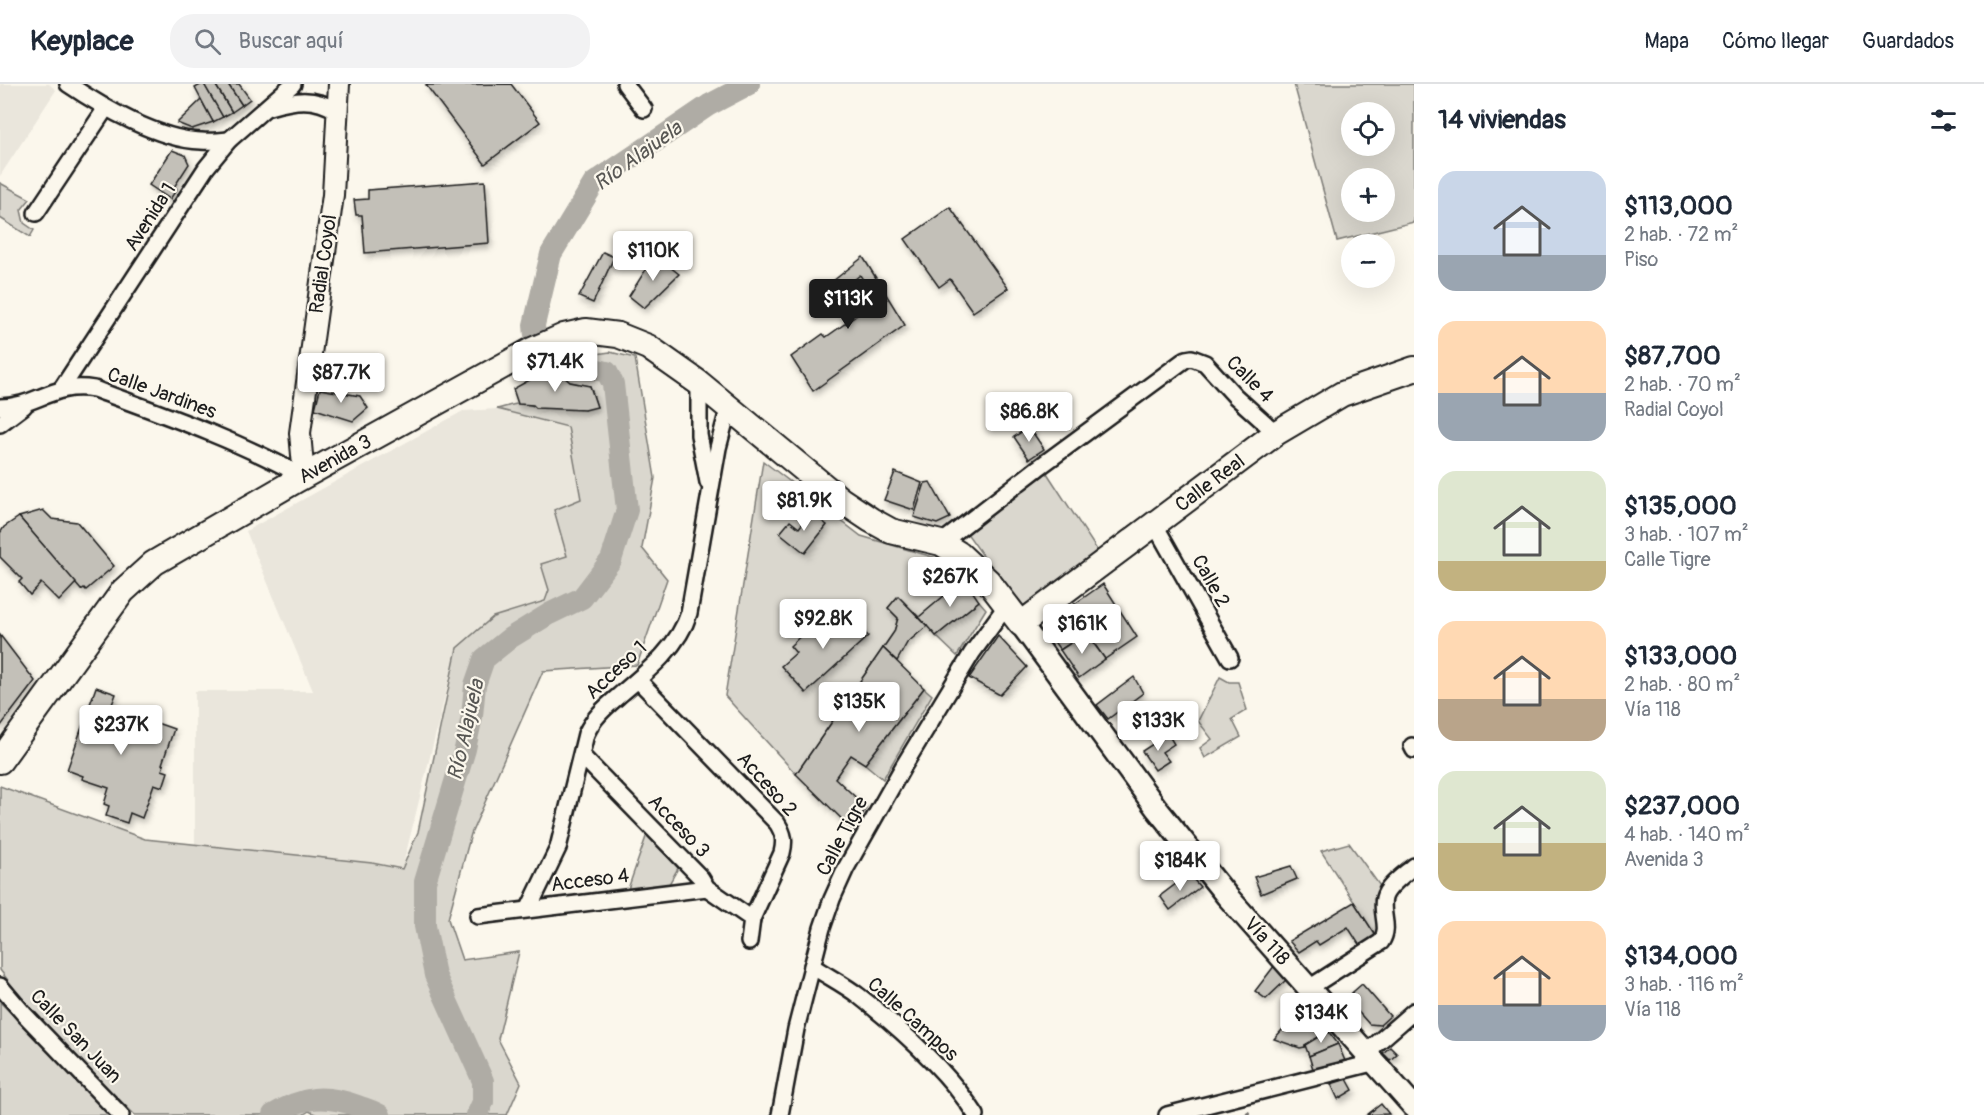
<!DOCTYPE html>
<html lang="es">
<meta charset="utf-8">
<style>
:root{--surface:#fff;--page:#f2f2f3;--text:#1f2937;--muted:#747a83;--line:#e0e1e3;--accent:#1c1c1c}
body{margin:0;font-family:Pangolin,sans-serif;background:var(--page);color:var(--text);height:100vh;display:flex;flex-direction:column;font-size:22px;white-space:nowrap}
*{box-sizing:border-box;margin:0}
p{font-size:20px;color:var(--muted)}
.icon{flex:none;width:33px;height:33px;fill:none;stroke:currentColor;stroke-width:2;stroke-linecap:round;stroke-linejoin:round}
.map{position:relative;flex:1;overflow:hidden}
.side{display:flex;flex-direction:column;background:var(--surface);width:570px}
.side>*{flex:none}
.tools{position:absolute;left:1341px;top:18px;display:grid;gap:12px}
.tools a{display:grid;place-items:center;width:54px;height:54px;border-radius:50%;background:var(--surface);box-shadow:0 6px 24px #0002;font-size:30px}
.price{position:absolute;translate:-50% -51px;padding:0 14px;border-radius:6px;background:#fff;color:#222;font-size:20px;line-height:39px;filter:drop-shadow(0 2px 3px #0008)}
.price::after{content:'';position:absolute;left:50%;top:36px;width:18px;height:14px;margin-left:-9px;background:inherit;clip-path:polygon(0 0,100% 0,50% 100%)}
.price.on{background:var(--accent);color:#fff}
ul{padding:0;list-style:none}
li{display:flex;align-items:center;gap:18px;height:150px;padding:0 24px}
li span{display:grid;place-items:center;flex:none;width:168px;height:120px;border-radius:18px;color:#555}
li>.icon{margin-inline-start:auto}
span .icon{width:72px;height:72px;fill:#fffc;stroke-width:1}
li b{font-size:26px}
h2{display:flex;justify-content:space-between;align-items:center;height:72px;padding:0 24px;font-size:26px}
header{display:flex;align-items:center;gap:36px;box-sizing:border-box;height:84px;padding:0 30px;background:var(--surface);border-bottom:2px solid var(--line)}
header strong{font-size:28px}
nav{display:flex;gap:33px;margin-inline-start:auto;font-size:21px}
.search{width:420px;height:54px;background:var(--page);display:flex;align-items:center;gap:15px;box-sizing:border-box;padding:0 21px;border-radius:24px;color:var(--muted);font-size:22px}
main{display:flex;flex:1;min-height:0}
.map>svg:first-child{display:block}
</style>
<header>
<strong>Keyplace</strong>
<div class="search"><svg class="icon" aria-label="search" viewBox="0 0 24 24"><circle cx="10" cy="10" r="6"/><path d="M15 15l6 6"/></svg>Buscar aquí</div>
<nav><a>Mapa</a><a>Cómo llegar</a><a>Guardados</a></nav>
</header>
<main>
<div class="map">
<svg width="1414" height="1031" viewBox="0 0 1414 1031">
<defs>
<filter id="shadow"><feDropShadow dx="2" dy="4" stdDeviation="3" flood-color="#0004"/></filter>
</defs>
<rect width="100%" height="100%" fill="#fbf7ec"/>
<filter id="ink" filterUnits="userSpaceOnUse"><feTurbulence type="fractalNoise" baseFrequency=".0167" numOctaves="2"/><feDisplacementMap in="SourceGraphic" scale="12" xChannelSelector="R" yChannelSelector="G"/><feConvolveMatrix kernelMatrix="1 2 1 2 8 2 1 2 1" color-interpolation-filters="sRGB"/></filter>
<g filter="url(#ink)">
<g fill="#eae6dc">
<path d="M 0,0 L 49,0 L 56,6 L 0,92 Z"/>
<path d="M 497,325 L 568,343 L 581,415 L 554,426 L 568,472 L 545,517 L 493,533 L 457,564 L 402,785 L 372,779 L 195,761 L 195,607 L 313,607 L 246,447 L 463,327 Z"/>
</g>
<g fill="#dad7ce" stroke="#7b7a75" stroke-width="1.5" fill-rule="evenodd">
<path d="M 1294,0 L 1414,0 L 1414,138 L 1337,157 ZM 1352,28 L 1384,28 L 1384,62 L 1352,62 ZM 1352,94 L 1384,94 L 1384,128 L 1352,128 Z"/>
<path d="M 0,99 L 30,115 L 21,126 L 24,139 L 34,146 L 30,153 L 0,134 Z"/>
<path d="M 610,268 L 635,274 L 655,394 L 642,464 L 667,495 L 637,581 L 543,587 L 471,750 L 448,835 L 462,876 L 519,868 L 498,955 L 521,999 L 507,1031 L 317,1031 L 309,1027 L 303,1031 L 135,1031 L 40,938 L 0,886 L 0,702 L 145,755 L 372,779 L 402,785 L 418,748 L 457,564 L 493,533 L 545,517 L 549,506 L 541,480 L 567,472 L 554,426 L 581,415 L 568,343 L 497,325 C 510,322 525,315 536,324 L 597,323 L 590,302 L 570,298 L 540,278 Z"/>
<path d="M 763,377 L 861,452 L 943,476 L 953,481 L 964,495 L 919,533 L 898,512 L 888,524 L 898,534 L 894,548 L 796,690 L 725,612 Z"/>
<path d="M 1047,389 L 1099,469 L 1021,525 L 966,448 Z"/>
<path d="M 979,517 L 986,525 L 957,572 L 936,552 Z"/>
<path d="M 1220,593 L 1229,598 L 1238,598 L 1247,626 L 1232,635 L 1241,653 L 1205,674 L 1200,664 L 1212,655 L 1198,637 Z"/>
<path d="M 924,604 L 932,611 L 883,695 L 865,680 Z"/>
<path d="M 647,750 L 678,784 L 669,800 L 628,805 Z"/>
<path d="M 1349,759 L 1380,802 L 1374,815 L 1379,846 L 1376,852 L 1321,767 Z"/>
<path d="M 0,918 L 110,1031 L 0,1031 Z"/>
</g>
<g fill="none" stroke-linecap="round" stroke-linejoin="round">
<path stroke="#74726e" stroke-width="4" d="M 1247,1031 L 1248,1029"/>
<g stroke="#afaca5" stroke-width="22">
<path d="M 273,1031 C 304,1012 324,1010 358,1022 C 366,1025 373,1027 380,1031"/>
<path d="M 477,1031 L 483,1018 L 483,997 L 435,891 L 425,842 L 425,798 L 465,665 L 472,632 L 475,601 L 484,575 L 510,554 L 549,530 L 582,514 L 611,476 L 627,426 L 613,300 L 607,288 C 570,277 537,297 534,241 L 551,170 L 594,99 L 709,21 L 749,0"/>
</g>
</g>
<g fill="#c3c0b8" stroke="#1c1c1c" stroke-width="1.5" filter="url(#shadow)">
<path d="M 202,0 L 204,0 L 223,33 L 213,38 L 195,4 Z"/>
<path d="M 204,0 L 215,0 L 232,28 L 223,33 Z"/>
<path d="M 215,0 L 228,0 L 242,21 L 232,28 Z"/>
<path d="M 228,0 L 239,0 L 250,15 L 242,21 Z"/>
<path d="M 511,0 L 540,38 L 485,80 L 426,1 Z"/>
<path d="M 201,16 L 213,38 L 192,45 L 177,39 Z"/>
<path d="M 172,66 L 185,71 L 189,80 L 174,103 L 177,105 L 170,115 L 149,101 Z"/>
<path d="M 485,97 L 489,159 L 365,169 L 362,131 L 356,131 L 354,116 L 368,115 L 368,106 Z"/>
<path d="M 950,123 L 1008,204 L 973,228 L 950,195 L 939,203 L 905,155 Z"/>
<path d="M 603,168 L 614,173 L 593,219 L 579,213 Z"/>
<path d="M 655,171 L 679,190 L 644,224 L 629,212 Z"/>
<path d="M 863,173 L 905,241 L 813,307 L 791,273 L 823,250 L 826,253 L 877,217 L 860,191 L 822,222 L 813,213 Z"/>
<path d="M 553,283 L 570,298 L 590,302 L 597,323 L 585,326 L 536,324 L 533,321 L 518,320 L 513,305 Z"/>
<path d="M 320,305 L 360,312 L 368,324 L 353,337 L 315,325 Z"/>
<path d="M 1029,343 L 1044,365 L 1029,375 L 1014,353 Z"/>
<path d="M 895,388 L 922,399 L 914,426 L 884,416 Z"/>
<path d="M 930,398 L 950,434 L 937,440 L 914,433 L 925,399 Z"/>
<path d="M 43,426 L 52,435 L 77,438 L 114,482 L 86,506 L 84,504 L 81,506 L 19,433 Z"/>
<path d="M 811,428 L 827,441 L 805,469 L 780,449 L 790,437 L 799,444 Z"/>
<path d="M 19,433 L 76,499 L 59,517 L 41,499 L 30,511 L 19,498 L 22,495 L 0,473 L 0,449 L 4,443 Z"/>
<path d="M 964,495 L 979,517 L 936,552 L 919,533 Z"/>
<path d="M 1103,500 L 1137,553 L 1105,575 L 1069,524 Z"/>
<path d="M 898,512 L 927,542 L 907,559 L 897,577 L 883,564 L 894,548 L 898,534 L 888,524 Z"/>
<path d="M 842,524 L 868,552 L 806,609 L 781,582 L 796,569 L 790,562 L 813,540 L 818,546 Z"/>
<path d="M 1069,524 L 1086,549 L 1060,566 L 1043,542 Z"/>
<path d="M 1086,549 L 1105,575 L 1079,594 L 1060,566 Z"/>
<path d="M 0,551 L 35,597 L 0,643 Z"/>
<path d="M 998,552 L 1027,583 L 1000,611 L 969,594 Z"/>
<path d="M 883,564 L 924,604 L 865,680 L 851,671 L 835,694 L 866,723 L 854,747 L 796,690 Z"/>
<path d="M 1134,593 L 1143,609 L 1108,635 L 1097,621 Z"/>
<path d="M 96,603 L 116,610 L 111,623 L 174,645 L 162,680 L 164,681 L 162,686 L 168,688 L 163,703 L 154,700 L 142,734 L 130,729 L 127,739 L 106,732 L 109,722 L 104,720 L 109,704 L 82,695 L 83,692 L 67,686 Z"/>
<path d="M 1168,650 L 1174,660 L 1162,668 L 1169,677 L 1155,686 L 1142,667 Z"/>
<path d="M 1291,782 L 1297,795 L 1261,810 L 1254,793 Z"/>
<path d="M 1189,790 L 1200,803 L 1170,826 L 1160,812 Z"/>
<path d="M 1354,818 L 1376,852 L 1360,862 L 1348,843 L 1319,861 L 1316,857 L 1299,868 L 1289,857 Z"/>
<path d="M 1275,881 L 1287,895 L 1266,915 L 1255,907 Z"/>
<path d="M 1362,900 L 1390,932 L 1380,941 L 1369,940 L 1346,914 Z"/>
<path d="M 1299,927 L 1313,938 L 1321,953 L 1305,961 L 1305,963 L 1300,964 L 1274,955 Z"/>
<path d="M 1328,947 L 1338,960 L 1309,972 L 1305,961 Z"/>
<path d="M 1338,960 L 1345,977 L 1313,985 L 1309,972 Z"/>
<path d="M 1390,963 L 1397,970 L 1390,976 L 1383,969 Z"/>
<path d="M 1347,995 L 1353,1006 L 1338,1015 L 1331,1000 Z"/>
<path d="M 1381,1020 L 1389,1030 L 1367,1031 Z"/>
</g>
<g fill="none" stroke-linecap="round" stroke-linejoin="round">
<defs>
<g id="minor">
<path d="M 68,0 C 102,23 159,56 201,57 C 210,58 220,57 229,56"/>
<path d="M 625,0 L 644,25"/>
<path d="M 269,23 C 294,16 314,12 337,27"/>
<path d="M 36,129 L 106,24"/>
<path d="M 699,299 L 699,351 L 708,398"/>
<path d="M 62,304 L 206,84 L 229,56 L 293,0"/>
<path d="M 0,323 C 37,323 52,298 94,305 C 165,331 237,356 304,393"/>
<path d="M 0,340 L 24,322"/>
<path d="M 1155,441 L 1230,574"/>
<path d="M 941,459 L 1038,384 L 1186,275 L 1192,274 L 1205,279 L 1235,312 L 1276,349"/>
<path d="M 638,596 L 777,739 C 784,750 785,757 782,769 L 752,835 L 749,858"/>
<path d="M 1412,662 L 1414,666"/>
<path d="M 582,672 L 701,794 L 707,804 L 752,835"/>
<path d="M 529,824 L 558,764 L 586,650 C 594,632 607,622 622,609 C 648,587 679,562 689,529 L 718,364 L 729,322"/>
<path d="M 478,832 L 707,804"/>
<path d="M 812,882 C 827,892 845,901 859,912 C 901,945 947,986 976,1031"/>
<path d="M 0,902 L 24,930 L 121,1031"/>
<path d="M 1309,904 L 1381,858 C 1391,843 1380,830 1384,814 C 1387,802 1405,790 1414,782"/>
<path d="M 1367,968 L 1414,927"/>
<path d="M 780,1031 L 796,945 L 822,844 L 832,815 L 846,784 L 903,683 L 972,569 L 1007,521"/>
<path d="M 1167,1031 L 1376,978"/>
</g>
<path id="tertiary" d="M 304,393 L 300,349 L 333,111 L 339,0"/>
<path id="secondary" d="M 1021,540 L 1157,725 L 1227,812 L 1414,1023"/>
<path id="primary" d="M 0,677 L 123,507 L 154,479 L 295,397 L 532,266 L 564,252 L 586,247 L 618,251 L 648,263 L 699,299 L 841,416 L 871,436 L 891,447 L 941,459 L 959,470 L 988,497 L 1021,540 L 1276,349 L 1342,310 L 1414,285"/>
</defs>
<use href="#minor" stroke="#1c1c1c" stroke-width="20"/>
<use href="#tertiary" stroke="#1c1c1c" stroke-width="24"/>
<use href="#secondary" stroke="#1c1c1c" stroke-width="26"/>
<use href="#primary" stroke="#1c1c1c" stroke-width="28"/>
<use href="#minor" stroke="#fbf7ec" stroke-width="15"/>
<use href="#tertiary" stroke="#fbf7ec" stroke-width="20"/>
<use href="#secondary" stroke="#fbf7ec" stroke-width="21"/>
<use href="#primary" stroke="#fbf7ec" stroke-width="24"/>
</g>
</g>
<g text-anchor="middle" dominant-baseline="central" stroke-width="4.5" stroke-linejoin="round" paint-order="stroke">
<g font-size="20" fill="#1c1c1c" stroke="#fbf7ec">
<text transform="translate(150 133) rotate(-57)">Avenida 1</text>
<text transform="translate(323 180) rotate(-82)">Radial Coyol</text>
<text transform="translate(1250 295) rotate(45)">Calle 4</text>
<text transform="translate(162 309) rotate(20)">Calle Jardines</text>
<text transform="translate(335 375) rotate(-29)">Avenida 3</text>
<text transform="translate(1210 399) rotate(-37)">Calle Real</text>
<text transform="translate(1211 497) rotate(61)">Calle 2</text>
<text transform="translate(616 586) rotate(-43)">Acceso 1</text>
<text transform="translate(767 700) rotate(48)">Acceso 2</text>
<text transform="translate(679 742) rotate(46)">Acceso 3</text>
<text transform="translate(842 752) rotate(-62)">Calle Tigre</text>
<text transform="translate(590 796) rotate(-7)">Acceso 4</text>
<text transform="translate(1267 857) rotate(48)">Vía 118</text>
<text transform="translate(913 935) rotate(42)">Calle Campos</text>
<text transform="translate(76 952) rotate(46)">Calle San Juan</text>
</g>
<g font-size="21" font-style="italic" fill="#575653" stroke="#fbf7ec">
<text transform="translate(638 72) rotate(-36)">Río Alajuela</text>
<text transform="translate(466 646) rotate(-77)">Río Alajuela</text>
</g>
</g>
</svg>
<div class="tools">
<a><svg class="icon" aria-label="locate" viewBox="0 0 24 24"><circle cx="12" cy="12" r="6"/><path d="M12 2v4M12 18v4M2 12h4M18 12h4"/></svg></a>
<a>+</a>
<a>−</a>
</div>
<b class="price" style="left:653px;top:198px">$110K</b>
<b class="price on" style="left:848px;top:246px">$113K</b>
<b class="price" style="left:555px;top:309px">$71.4K</b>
<b class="price" style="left:341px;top:320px">$87.7K</b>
<b class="price" style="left:1029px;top:359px">$86.8K</b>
<b class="price" style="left:804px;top:448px">$81.9K</b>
<b class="price" style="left:950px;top:524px">$267K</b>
<b class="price" style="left:823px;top:566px">$92.8K</b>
<b class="price" style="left:1082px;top:571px">$161K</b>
<b class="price" style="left:859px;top:649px">$135K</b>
<b class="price" style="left:1158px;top:668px">$133K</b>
<b class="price" style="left:121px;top:672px">$237K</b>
<b class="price" style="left:1180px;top:808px">$184K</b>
<b class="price" style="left:1321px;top:960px">$134K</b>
</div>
<section class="side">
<h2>14 viviendas<svg class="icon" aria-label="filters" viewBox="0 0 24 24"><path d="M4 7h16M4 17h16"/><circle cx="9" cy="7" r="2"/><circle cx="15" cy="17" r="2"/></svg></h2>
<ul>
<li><span style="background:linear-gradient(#c9d6e8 70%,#9aa5b1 0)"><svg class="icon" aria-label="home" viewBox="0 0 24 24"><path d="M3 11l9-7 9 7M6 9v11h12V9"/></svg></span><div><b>$113,000</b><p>2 hab. · 72 m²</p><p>Piso</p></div></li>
<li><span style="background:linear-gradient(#ffd9b3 60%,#9aa5b1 0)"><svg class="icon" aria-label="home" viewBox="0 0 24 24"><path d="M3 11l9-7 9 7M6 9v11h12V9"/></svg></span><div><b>$87,700</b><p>2 hab. · 70 m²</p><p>Radial Coyol</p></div></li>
<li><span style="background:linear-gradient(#dfe7d0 75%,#c2b280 0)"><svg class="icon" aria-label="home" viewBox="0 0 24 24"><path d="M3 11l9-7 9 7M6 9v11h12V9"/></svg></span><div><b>$135,000</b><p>3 hab. · 107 m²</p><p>Calle Tigre</p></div></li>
<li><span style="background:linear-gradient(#ffd9b3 65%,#b9a48a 0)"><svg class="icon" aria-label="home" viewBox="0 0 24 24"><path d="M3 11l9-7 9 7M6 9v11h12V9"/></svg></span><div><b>$133,000</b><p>2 hab. · 80 m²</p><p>Vía 118</p></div></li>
<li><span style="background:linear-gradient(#dfe7d0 60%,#c2b280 0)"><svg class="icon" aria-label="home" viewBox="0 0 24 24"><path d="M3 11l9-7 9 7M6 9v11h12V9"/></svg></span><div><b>$237,000</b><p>4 hab. · 140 m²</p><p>Avenida 3</p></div></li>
<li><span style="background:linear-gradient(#ffd9b3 70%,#9aa5b1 0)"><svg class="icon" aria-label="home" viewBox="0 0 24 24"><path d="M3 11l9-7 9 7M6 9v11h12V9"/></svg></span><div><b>$134,000</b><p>3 hab. · 116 m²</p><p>Vía 118</p></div></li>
</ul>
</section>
</main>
